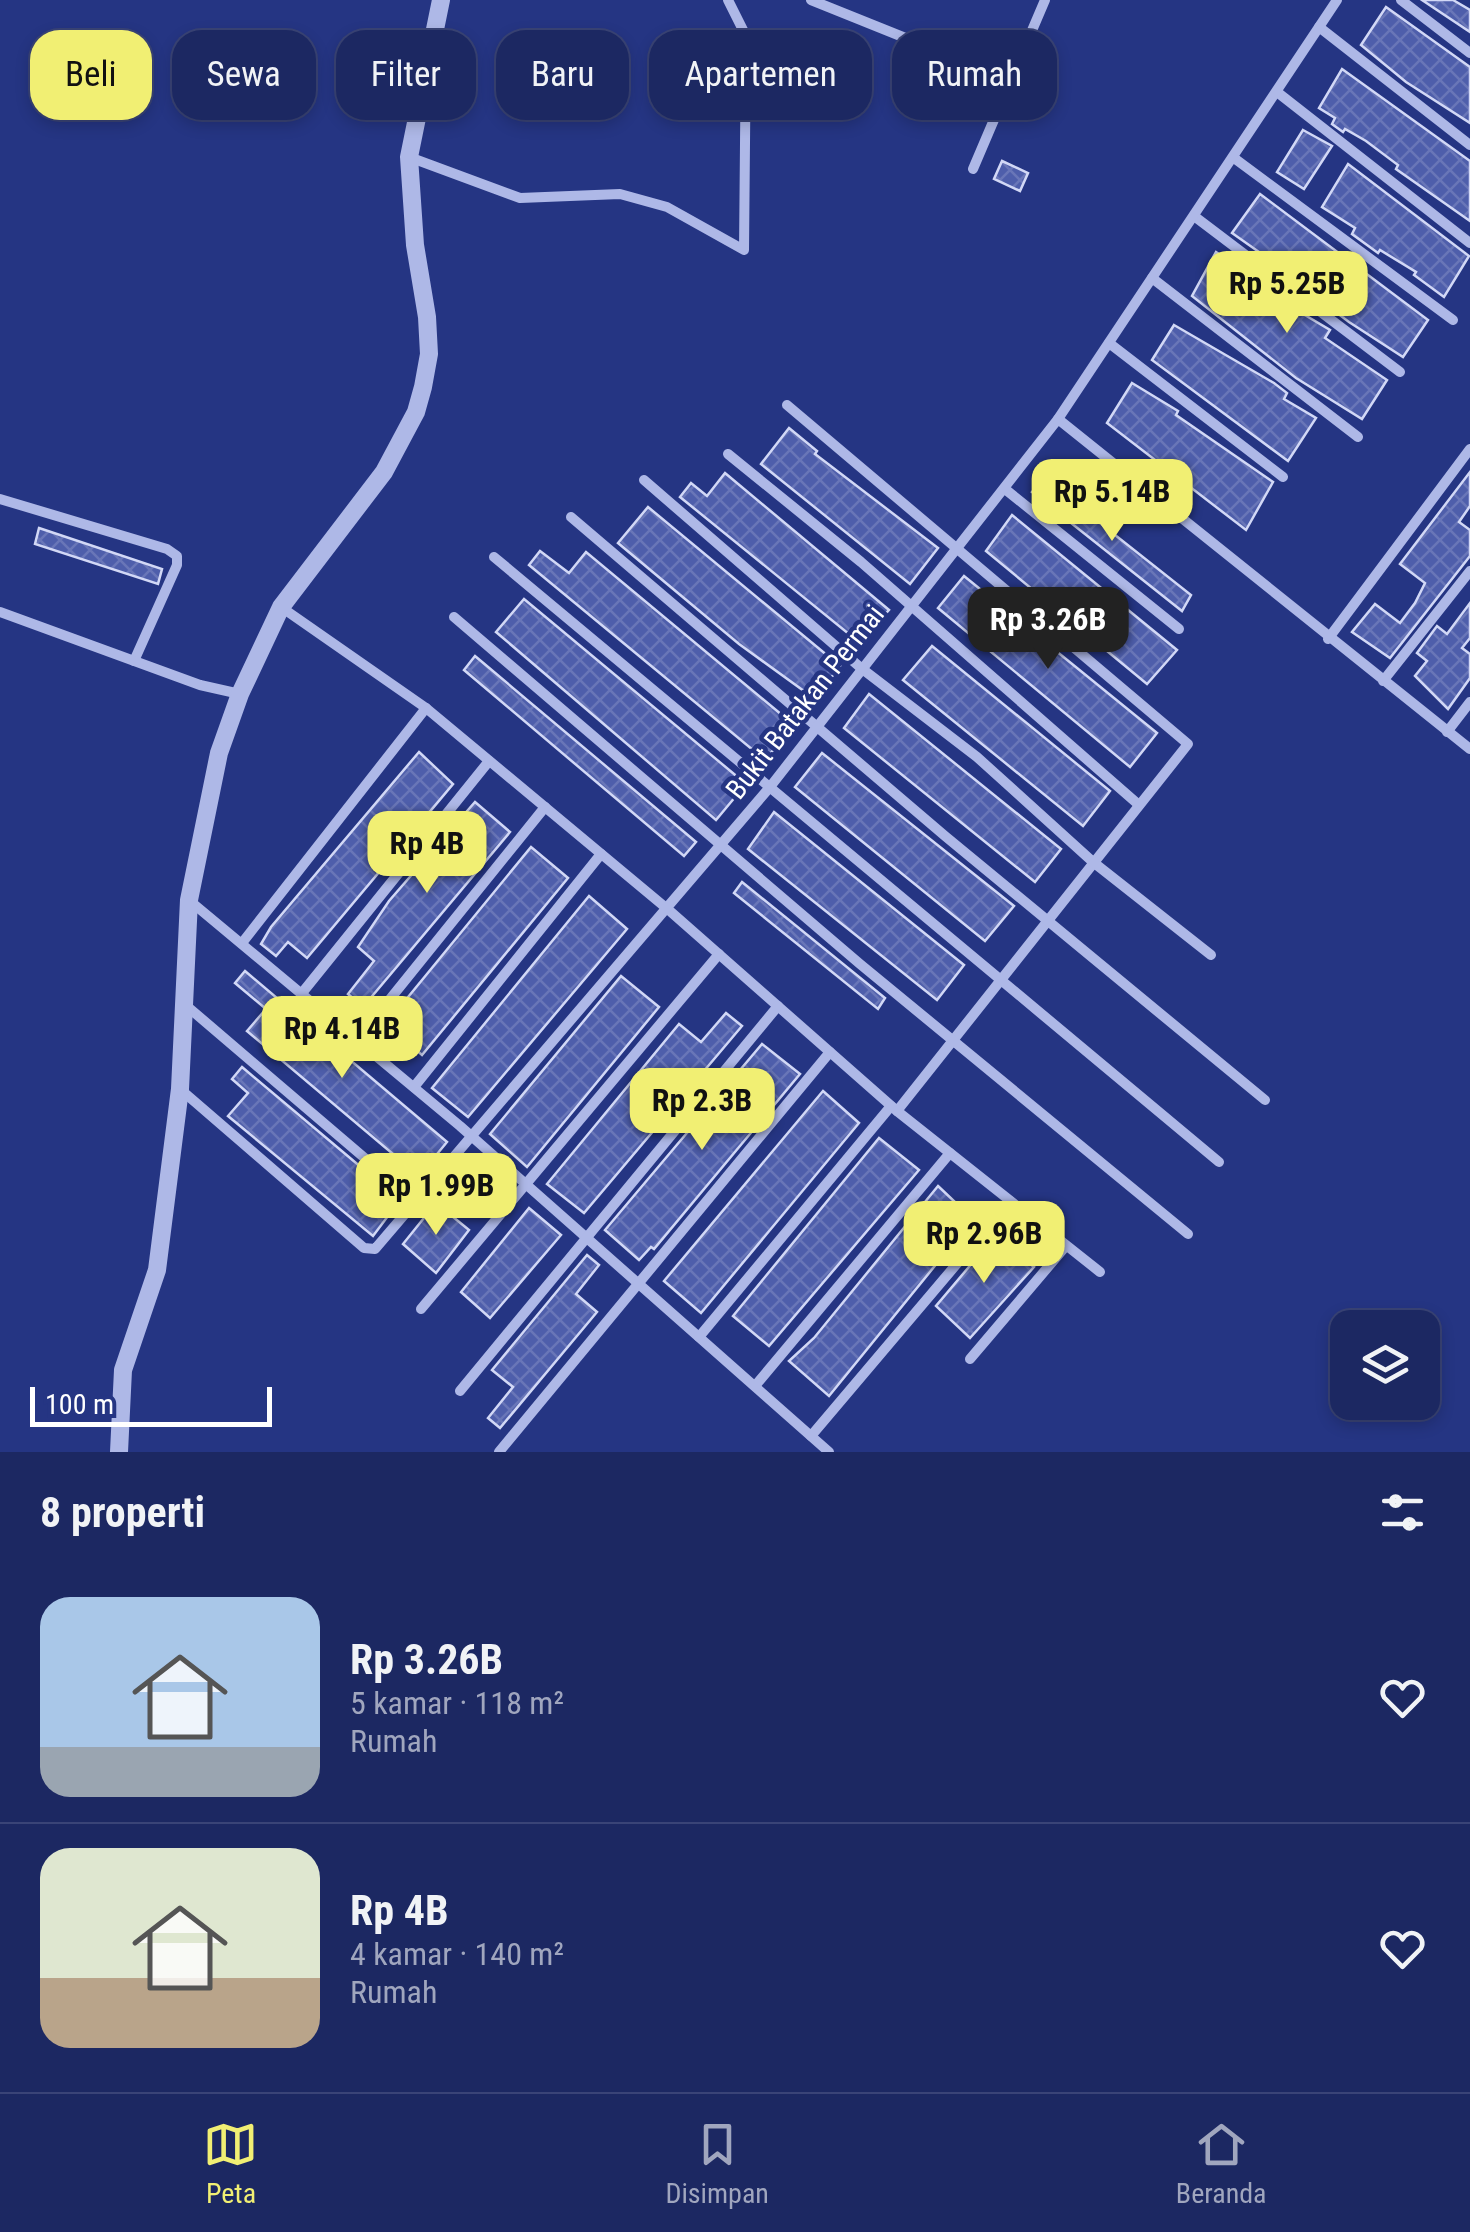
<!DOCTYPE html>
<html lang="id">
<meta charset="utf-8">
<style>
:root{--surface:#1c2862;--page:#29346b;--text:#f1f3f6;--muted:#a0a6be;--line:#3a4477;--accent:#f1ef73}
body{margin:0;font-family:"Roboto Condensed",sans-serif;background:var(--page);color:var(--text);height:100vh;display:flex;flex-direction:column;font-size:38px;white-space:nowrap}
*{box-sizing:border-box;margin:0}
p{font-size:32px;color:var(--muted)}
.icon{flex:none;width:55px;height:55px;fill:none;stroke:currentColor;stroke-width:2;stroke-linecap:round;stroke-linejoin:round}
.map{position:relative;height:1452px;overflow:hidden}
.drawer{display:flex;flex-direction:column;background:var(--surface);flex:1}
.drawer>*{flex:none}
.guide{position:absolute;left:30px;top:30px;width:1410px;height:90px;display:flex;gap:20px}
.tools{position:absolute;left:1330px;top:1310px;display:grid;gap:20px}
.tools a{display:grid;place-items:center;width:110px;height:110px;border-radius:20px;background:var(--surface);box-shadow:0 5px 15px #0003,0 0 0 2px var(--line);font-size:50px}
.scale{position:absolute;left:30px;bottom:25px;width:242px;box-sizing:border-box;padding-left:10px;border:5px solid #fff;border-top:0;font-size:28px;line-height:35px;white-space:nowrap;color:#fff;-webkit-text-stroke:8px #253583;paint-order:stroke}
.price{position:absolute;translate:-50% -85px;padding:0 22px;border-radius:20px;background:var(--accent);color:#111;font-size:32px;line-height:65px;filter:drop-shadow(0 2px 5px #0008)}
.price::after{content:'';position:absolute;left:50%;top:60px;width:30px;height:22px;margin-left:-15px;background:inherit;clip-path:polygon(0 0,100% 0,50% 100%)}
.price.on{background:#222;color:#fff}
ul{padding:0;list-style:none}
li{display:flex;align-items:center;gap:30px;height:250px;padding:0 40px}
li+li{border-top:2px solid var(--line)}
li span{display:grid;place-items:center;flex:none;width:280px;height:200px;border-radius:30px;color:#555}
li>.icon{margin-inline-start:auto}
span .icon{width:120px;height:120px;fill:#fffc;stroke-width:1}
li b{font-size:42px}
h2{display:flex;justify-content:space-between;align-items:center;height:120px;padding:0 40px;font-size:42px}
.tag{padding:0 35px;border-radius:30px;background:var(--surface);box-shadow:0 5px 15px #0003,0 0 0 2px var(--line);font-size:35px;line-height:90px}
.tag.on{background:var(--accent);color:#111}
.tab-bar{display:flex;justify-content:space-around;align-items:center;height:140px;border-top:2px solid var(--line);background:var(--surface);font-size:28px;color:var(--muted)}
.tab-bar a{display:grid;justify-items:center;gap:5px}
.tab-bar .on{color:var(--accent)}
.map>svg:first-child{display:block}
</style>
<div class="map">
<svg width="1470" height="1452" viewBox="0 0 1470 1452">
<defs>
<pattern id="building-cross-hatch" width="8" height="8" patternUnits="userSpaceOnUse" patternTransform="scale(2.5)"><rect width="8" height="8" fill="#4e5eab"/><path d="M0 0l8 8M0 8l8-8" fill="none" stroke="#6976b8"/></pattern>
</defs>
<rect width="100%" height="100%" fill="#253583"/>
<g fill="url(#building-cross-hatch)" stroke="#d2d8f6" stroke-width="2.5">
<path d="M 1422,0 L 1453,0 L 1470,10 L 1470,32 Z"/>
<path d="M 1386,7 L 1470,67 L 1470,123 L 1406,82 L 1361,45 Z"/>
<path d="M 1342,69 L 1470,161 L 1470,221 L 1396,169 L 1398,165 L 1366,141 L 1345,129 L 1343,132 L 1332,124 L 1335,118 L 1319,108 Z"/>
<path d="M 1303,130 L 1332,146 L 1304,189 L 1277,172 Z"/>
<path d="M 1002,161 L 1028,173 L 1020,191 L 994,179 Z"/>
<path d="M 1348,164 L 1469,256 L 1444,297 L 1414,275 L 1416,272 L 1380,250 L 1378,253 L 1352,234 L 1355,228 L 1322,207 Z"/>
<path d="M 1260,194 L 1428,320 L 1403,357 L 1349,322 L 1325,304 L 1327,300 L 1232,233 Z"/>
<path d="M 1216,252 L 1251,276 L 1254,272 L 1281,293 L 1278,299 L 1330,330 L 1325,338 L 1387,380 L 1362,419 L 1296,378 L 1192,296 Z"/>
<path d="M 1174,325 L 1274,383 L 1287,393 L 1284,399 L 1316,418 L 1288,461 L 1152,360 Z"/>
<path d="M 1132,383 L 1178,411 L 1176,415 L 1273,482 L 1246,530 L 1107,423 Z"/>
<path d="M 789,428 L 817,451 L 815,454 L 938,548 L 910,584 L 761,464 Z"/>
<path d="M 1470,472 L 1470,506 L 1459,522 L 1470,530 L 1470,556 L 1390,658 L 1352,632 L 1375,604 L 1400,623 L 1415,603 L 1425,583 L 1400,564 Z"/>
<path d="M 725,473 L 889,610 L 860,643 L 680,497 L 691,483 L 707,496 Z"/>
<path d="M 1043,478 L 1191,595 L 1182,611 L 1032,492 Z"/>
<path d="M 648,507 L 840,666 L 815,699 L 739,644 L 618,543 Z"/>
<path d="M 1012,515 L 1177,650 L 1147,684 L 986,551 Z"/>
<path d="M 39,528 L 162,569 L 158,584 L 35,544 Z"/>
<path d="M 540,551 L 569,573 L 586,552 L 794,725 L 765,760 L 529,565 Z"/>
<path d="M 964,576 L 1157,733 L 1130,767 L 938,608 Z"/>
<path d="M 524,599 L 746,784 L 716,820 L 496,632 Z"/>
<path d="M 1470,603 L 1470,638 L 1462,648 L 1470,654 L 1470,678 L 1448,709 L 1415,676 L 1427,661 L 1417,653 L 1437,626 L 1447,634 Z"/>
<path d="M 932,646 L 1110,791 L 1083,826 L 903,680 Z"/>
<path d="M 475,656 L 696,842 L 684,856 L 464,670 Z"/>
<path d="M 869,694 L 1061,849 L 1035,882 L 844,728 Z"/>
<path d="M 419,752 L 453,784 L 307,958 L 288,942 L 276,956 L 261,944 L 271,927 Z"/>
<path d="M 822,753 L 1014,906 L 985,941 L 795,787 Z"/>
<path d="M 475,802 L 510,832 L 363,1007 L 348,994 L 374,961 L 358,947 L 389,901 Z"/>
<path d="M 774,812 L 964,965 L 937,1000 L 748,849 Z"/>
<path d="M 531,847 L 568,878 L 422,1055 L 386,1024 Z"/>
<path d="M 742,882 L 885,998 L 878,1009 L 734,893 Z"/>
<path d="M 589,896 L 627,929 L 468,1117 L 432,1088 Z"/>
<path d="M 245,971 L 447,1142 L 419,1176 L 247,1031 L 266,1009 L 235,983 Z"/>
<path d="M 621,976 L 659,1007 L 527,1167 L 490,1134 Z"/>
<path d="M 726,1013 L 742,1026 L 584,1213 L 547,1184 L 679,1024 L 701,1042 Z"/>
<path d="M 762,1044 L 800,1074 L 654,1249 L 651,1247 L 639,1260 L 605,1230 Z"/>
<path d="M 242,1067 L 400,1200 L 373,1236 L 228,1116 L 248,1093 L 232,1079 Z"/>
<path d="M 823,1091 L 859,1123 L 701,1313 L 664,1281 Z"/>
<path d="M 879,1138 L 919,1170 L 769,1346 L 733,1316 Z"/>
<path d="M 472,1159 L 505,1187 L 485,1212 L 451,1184 Z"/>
<path d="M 938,1186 L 973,1219 L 829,1396 L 789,1361 L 814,1338 Z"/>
<path d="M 436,1203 L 469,1230 L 436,1273 L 403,1244 Z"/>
<path d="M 529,1208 L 561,1235 L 490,1318 L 461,1292 Z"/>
<path d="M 995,1236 L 1034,1267 L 970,1338 L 936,1306 Z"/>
<path d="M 587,1255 L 599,1265 L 576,1294 L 597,1312 L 500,1428 L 488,1418 L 513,1387 L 492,1370 Z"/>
</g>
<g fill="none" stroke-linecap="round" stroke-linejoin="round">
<g stroke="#aeb8e7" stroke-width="10">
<path d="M 811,0 L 1010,80"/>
<path d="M 1401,0 L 1470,53"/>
<path d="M 1319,27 L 1470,145"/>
<path d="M 1277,92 L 1470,243"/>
<path d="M 409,157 L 520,198 L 620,194 L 667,207 L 744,250 L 746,36 L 728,0"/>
<path d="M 1234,158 L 1453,320"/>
<path d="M 973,169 L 1045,0"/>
<path d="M 1194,216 L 1400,372"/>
<path d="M 1152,278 L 1358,437"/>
<path d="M 1109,343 L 1283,477"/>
<path d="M 787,405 L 1188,744 L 897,1111"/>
<path d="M 1058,419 L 1337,0"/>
<path d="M 728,454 L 861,562 L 1139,805"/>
<path d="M 644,480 L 861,668 L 977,757 L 1093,862 L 1211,955"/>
<path d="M 1005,489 L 1179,629"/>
<path d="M 0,499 L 167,549 L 177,556 L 177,565 L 134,661"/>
<path d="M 571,517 L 945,836 L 1265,1100"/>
<path d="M 494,557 L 1219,1162"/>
<path d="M 281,607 L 426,708 L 671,912 L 897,1111 L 1100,1272"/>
<path d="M 0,612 L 200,685 L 240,694"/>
<path d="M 454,617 L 860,964 L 1188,1234"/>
<path d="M 1328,639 L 1470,449"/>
<path d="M 1383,681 L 1470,571"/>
<path d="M 1447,732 L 1470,702"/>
<path d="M 190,901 L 460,1126 L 829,1452"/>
<path d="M 242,943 L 426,708"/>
<path d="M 302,993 L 489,761"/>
<path d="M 182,1002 L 415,1201"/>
<path d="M 357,1040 L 545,807"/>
<path d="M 414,1087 L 601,854"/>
<path d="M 180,1089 L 364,1248 L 375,1249 L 770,787 L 1058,419 L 1470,749"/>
<path d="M 421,1309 L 719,954"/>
<path d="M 699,1337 L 891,1106"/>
<path d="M 970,1359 L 1065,1247"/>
<path d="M 755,1386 L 950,1153"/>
<path d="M 460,1391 L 778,1006"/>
<path d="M 811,1436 L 1010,1201"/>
<path d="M 499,1452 L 830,1052"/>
</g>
<path stroke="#aeb8e7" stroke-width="18" d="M 119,1452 L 123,1370 L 157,1270 L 180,1089 L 189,900 L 219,753 L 240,694 L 281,607 L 384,472 L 416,412 L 423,387 L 429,354 L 427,317 L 415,245 L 409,157 L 441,0"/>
</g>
<g text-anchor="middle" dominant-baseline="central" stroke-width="9" stroke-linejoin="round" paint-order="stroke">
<g font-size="28" fill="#fff" stroke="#253583">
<text transform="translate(805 702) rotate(-52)">Bukit Batakan Permai</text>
</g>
</g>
</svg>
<div class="tools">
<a><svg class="icon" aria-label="layers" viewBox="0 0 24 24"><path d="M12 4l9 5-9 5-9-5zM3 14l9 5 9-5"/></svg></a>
</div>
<div class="scale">100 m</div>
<b class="price" style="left:1287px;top:336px">Rp 5.25B</b>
<b class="price" style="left:1112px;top:544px">Rp 5.14B</b>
<b class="price on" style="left:1048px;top:672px">Rp 3.26B</b>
<b class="price" style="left:427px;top:896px">Rp 4B</b>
<b class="price" style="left:342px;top:1081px">Rp 4.14B</b>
<b class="price" style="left:702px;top:1153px">Rp 2.3B</b>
<b class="price" style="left:436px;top:1238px">Rp 1.99B</b>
<b class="price" style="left:984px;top:1286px">Rp 2.96B</b>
<div class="guide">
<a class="tag on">Beli</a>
<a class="tag">Sewa</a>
<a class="tag">Filter</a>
<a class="tag">Baru</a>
<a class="tag">Apartemen</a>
<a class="tag">Rumah</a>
</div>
</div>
<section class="drawer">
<h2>8 properti<svg class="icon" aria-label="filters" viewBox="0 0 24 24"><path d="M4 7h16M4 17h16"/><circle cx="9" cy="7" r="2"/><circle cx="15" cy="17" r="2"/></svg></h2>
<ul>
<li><span style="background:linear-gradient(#a9c7e8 75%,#9aa5b1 0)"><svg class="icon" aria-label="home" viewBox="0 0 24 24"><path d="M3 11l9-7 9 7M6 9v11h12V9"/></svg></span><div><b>Rp 3.26B</b><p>5 kamar · 118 m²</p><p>Rumah</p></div><svg class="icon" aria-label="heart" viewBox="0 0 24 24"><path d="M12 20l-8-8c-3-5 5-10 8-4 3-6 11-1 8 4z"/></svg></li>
<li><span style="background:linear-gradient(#dfe7d0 65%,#b9a48a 0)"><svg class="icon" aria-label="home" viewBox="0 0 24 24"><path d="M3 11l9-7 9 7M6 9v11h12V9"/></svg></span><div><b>Rp 4B</b><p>4 kamar · 140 m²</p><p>Rumah</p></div><svg class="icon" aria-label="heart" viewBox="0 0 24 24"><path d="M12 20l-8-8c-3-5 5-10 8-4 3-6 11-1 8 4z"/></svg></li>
</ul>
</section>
<nav class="tab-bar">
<a class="on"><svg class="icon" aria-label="map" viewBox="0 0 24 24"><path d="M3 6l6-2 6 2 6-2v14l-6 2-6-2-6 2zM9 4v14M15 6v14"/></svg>Peta</a>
<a><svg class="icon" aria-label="saved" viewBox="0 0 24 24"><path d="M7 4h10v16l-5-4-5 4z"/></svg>Disimpan</a>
<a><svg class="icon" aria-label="home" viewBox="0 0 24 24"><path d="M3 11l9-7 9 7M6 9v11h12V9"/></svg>Beranda</a>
</nav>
